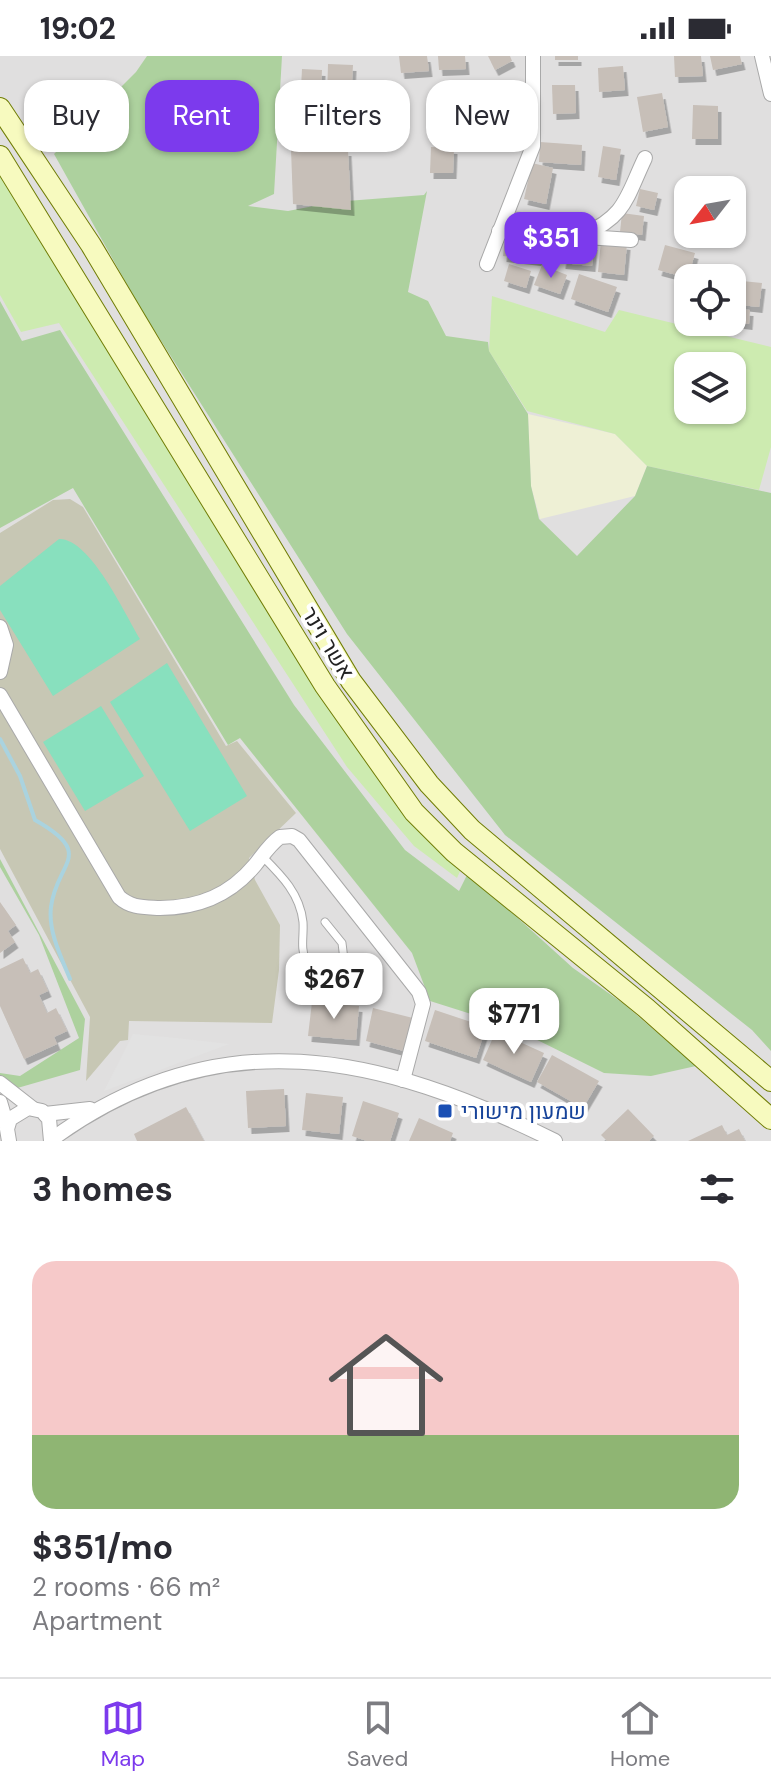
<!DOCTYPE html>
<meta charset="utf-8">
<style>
:root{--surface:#fff;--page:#f2f2f3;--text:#2b2b33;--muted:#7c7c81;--line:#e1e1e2;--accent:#7c3aed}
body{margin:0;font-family:"DM Sans",Heebo,sans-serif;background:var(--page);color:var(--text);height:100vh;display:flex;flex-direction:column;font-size:30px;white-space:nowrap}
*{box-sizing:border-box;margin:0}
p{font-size:26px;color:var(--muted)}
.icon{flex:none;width:44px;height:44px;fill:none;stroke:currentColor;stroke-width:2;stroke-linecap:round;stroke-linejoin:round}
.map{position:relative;height:1085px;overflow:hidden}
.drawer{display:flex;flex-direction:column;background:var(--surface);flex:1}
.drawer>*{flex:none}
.banner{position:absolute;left:24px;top:24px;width:724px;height:72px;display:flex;gap:16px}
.needle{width:52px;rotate:239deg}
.controls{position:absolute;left:674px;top:120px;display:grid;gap:16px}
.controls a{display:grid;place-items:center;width:72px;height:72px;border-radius:16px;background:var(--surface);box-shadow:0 2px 6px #0004;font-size:40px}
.price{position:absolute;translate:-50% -68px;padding:0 18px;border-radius:16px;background:#fff;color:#222;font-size:26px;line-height:52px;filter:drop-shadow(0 2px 4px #0008)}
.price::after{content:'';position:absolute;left:50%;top:48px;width:24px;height:18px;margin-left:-12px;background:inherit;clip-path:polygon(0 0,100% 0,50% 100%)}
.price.on{background:var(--accent);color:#fff}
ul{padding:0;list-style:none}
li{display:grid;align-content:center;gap:16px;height:424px;padding:0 32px}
li span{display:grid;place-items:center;height:248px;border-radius:24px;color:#555}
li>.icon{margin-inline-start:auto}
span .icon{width:144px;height:144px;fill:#fffc;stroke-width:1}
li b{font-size:34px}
h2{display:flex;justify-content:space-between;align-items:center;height:96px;padding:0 32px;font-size:34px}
.pill{padding:0 28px;border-radius:24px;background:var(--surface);box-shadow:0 2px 6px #0004;font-size:28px;line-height:72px}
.pill.on{background:var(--accent);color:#fff}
.status{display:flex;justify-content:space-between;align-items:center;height:56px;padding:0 40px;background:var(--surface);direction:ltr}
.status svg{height:22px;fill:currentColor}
.tabs{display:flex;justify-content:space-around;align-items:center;height:112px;border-top:2px solid var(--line);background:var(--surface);font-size:22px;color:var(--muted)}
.tabs a{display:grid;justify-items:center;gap:4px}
.tabs .on{color:var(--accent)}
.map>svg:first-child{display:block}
</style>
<div class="status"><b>19:02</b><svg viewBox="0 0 49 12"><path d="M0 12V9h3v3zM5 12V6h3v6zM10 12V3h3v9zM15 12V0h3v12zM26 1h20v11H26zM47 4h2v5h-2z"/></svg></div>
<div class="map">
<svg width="771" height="1085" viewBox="0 0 771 1085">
<defs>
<filter id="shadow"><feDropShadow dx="3.5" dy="6" stdDeviation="0" flood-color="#0004"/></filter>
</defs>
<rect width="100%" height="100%" fill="#f2efe9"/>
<path fill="#e0dfdf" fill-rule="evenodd" d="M 0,0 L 771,0 L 771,1085 L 0,1085 ZM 688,134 L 732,134 L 732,178 L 688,178 ZM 688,222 L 732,222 L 732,266 L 688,266 ZM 688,310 L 732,310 L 732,354 L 688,354 Z"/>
<path fill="#c7c7b4" d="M 70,443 L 83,451 L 226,690 L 237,685 L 296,757 L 249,802 L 255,824 L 280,869 L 279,914 L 272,967 L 129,965 L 128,984 L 120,985 L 86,1025 L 90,961 L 0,793 L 0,477 L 53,444 Z"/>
<path fill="#eef0d5" d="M 528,358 L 615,378 L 647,410 L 635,440 L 540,463 L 531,430 Z"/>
<g fill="#cdebb0" fill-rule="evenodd">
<path d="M 0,118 L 328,641 L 462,811 L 457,822 L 414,790 L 347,711 L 59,267 L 21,276 L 0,239 Z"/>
<path d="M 492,240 L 605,276 L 619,254 L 771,291 L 771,391 L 759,434 L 647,410 L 615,378 L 527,355 L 489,295 ZM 688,310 L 732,310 L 732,354 L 688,354 Z"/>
</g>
<g fill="#add19e">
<path d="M 147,0 L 282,0 L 274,138 L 248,150 L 288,155 L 334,146 L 424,139 L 427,135 L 408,236 L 428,245 L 446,280 L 488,286 L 489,295 L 528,358 L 531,430 L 539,463 L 577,500 L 635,440 L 647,410 L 771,437 L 771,995 L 752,974 L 505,779 L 347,578 L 139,250 L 54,98 L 136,16 Z"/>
<path d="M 0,245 L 22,285 L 60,274 L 294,649 L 405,794 L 459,835 L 468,817 L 573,912 L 624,948 L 696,1010 L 651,1020 L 604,1017 L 509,970 L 430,945 L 412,897 L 240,682 L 228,689 L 73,432 L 0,472 Z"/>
<path d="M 0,803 L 85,963 L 80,1014 L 0,1037 L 0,1017 L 20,1020 L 79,982 L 39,879 L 0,811 Z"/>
</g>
<g fill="#88e0be">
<path d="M 59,483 C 90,482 125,558 140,583 L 53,640 L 0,554 L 0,530 Z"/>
<path d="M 167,607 L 247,740 L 190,775 L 110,646 Z"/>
<path d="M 101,650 L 144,720 L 85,755 L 43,686 Z"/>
</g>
<path fill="#e2e2e2" d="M 133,978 L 176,982 L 229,988 L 104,1035 Z"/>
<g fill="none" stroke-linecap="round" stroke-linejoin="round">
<path stroke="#aad3df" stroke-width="4" d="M 0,683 L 20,720 L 35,764 C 97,799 56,806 51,851 C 48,875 61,901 70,923"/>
</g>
<g fill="#c7bfb8" filter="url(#shadow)">
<path d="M 399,0 L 427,0 L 429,15 L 401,17 Z"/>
<path d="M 438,0 L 465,0 L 466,13 L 439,14 Z"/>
<path d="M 488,0 L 510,0 L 512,5 L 495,14 Z"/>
<rect x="555" y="0" width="23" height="4"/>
<path d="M 674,0 L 701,0 L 703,20 L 675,21 Z"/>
<path d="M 710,0 L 740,0 L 742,8 L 713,14 Z"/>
<path d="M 328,8 L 353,9 L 351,42 L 327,41 Z"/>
<path d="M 623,10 L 625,34 L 599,36 L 598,12 Z"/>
<path d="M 302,13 L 322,14 L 321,33 L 301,32 Z"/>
<path d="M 477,24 L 479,52 L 443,54 L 440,27 Z"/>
<path d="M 552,29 L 575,29 L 576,57 L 553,58 Z"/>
<path d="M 662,37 L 668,71 L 643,76 L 637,41 Z"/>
<path d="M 693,49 L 718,50 L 718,83 L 692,83 Z"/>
<path d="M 540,86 L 582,89 L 581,109 L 539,106 Z"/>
<path d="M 603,90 L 621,93 L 616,124 L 598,121 Z"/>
<path d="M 431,91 L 454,92 L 453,117 L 430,117 Z"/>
<path d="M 291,93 L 348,94 L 351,154 L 293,148 Z"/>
<path d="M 532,107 L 553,112 L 546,148 L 524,143 Z"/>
<path d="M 640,133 L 658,137 L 654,154 L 636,150 Z"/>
<path d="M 511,155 L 543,158 L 542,173 L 510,170 Z"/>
<path d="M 548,156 L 581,159 L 580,175 L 547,172 Z"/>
<path d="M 622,157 L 644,160 L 642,179 L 620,176 Z"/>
<path d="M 505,184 L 556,189 L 554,206 L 503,200 Z"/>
<path d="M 565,185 L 594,188 L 592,210 L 562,207 Z"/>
<path d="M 601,185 L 627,188 L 624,219 L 598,216 Z"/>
<path d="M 665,189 L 695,197 L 688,222 L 658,214 Z"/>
<path d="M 509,208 L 531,215 L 526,232 L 504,225 Z"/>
<path d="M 542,209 L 567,219 L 560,238 L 534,229 Z"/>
<path d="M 579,218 L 617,231 L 608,256 L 571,243 Z"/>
<path d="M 732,224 L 762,227 L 759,251 L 732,248 Z"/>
<path d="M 732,253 L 750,254 L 749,268 L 732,266 Z"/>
<path d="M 0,846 L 16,869 L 8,875 L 15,886 L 0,897 Z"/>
<path d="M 23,902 L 30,917 L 38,913 L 48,935 L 39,939 L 47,957 L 56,952 L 67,975 L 54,981 L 57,988 L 24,1003 L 0,950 L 0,913 Z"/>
<path d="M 312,946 L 359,950 L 356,984 L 308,980 Z"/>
<path d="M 373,952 L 413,962 L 404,995 L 366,985 Z"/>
<path d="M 435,954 L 486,971 L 476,1002 L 425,985 Z"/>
<path d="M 496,975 L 544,997 L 531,1026 L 483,1004 Z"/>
<path d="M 552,999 L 599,1025 L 583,1052 L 537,1026 Z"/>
<path d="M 284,1033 L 286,1070 L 248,1072 L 246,1035 Z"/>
<path d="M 306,1037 L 343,1041 L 339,1078 L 302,1074 Z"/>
<path d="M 363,1045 L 399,1057 L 390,1085 L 367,1085 L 352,1080 Z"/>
<path d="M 186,1051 L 204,1085 L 137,1085 L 134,1078 Z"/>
<path d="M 628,1053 L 654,1080 L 649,1085 L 607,1085 L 601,1079 Z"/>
<path d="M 419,1062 L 453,1077 L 450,1085 L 409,1085 Z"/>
<path d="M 722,1069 L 727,1079 L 739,1073 L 745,1085 L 688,1085 Z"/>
</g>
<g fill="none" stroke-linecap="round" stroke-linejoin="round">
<defs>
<g id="lane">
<path d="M 263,801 C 282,820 300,838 303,866 C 304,880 300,892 306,905 L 372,914"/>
<path d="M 325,866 L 342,887 L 345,912"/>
</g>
<g id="street">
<path d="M 762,0 L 771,38"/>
<path d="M 499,175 L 631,184"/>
<path d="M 583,179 C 626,160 626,142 645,102"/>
<path d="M 487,208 L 533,90 L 533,0"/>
<path d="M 0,571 L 6,589 L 0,616"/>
<path d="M 0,639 L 119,841 C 131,852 144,851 160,852 C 199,852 230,839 255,809 C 263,799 270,788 280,781 L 292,780 L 299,784 L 419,936 L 423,948 L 403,1024"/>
<path d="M 0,1027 L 32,1052"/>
<path d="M 0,1046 L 7,1070"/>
<path d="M 45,1058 L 90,1053"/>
<path d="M 51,1084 C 218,961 381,998 555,1085"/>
<path d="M 9,1085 L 7,1073 L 10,1063 L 28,1052 L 42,1055 L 49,1063 L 51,1085"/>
</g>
<g id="secondary">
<path d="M 0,52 L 91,189 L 351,625 L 429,728 L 472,774 L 771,1025"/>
<path d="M 0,100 L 325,630 L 414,756 L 454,796 L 646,952 L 771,1063"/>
</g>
</defs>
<use href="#lane" stroke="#a9a9a9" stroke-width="9"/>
<use href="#street" stroke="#a9a9a9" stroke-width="16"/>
<use href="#secondary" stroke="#707d05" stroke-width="22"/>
<use href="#lane" stroke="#fff" stroke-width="7"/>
<use href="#street" stroke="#fff" stroke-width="14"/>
<use href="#secondary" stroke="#f7fabf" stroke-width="20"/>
</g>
<rect fill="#1a4fb4" stroke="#fff" stroke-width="3" x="437" y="1047" width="16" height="16" rx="4"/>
<g text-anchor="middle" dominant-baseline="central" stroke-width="8" stroke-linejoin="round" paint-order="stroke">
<g font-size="22" fill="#222" stroke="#fff">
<text transform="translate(328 587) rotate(59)">אשר וינר</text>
</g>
<g font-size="22" fill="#164399" stroke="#fff" text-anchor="start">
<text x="461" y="1055">שמעון מישורי</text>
</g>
</g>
</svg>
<div class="controls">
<a><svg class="needle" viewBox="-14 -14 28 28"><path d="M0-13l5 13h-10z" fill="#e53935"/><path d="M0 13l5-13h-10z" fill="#7c7c81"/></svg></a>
<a><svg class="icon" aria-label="locate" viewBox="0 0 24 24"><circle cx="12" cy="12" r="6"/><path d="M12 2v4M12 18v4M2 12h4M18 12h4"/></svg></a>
<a><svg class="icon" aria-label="layers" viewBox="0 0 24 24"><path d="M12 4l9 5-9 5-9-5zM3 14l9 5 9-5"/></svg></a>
</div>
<b class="price on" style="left:551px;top:224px">$351</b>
<b class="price" style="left:334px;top:965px">$267</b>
<b class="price" style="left:514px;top:1000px">$771</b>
<div class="banner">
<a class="pill">Buy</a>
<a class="pill on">Rent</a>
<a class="pill">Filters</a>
<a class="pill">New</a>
</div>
</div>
<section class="drawer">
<h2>3 homes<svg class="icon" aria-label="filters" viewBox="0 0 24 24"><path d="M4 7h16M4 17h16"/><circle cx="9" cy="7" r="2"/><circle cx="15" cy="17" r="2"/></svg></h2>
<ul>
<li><span style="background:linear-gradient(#f6c9c9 70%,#8fb573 0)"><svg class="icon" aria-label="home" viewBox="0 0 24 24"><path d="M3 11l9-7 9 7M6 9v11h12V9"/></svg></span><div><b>$351/mo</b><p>2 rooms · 66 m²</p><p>Apartment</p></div></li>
</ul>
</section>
<nav class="tabs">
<a class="on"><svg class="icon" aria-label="map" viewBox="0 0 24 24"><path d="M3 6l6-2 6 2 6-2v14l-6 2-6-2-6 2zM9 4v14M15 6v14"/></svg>Map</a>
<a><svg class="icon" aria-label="saved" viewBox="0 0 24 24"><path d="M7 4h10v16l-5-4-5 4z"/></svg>Saved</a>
<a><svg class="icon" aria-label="home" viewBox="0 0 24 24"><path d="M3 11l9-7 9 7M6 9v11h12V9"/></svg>Home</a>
</nav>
